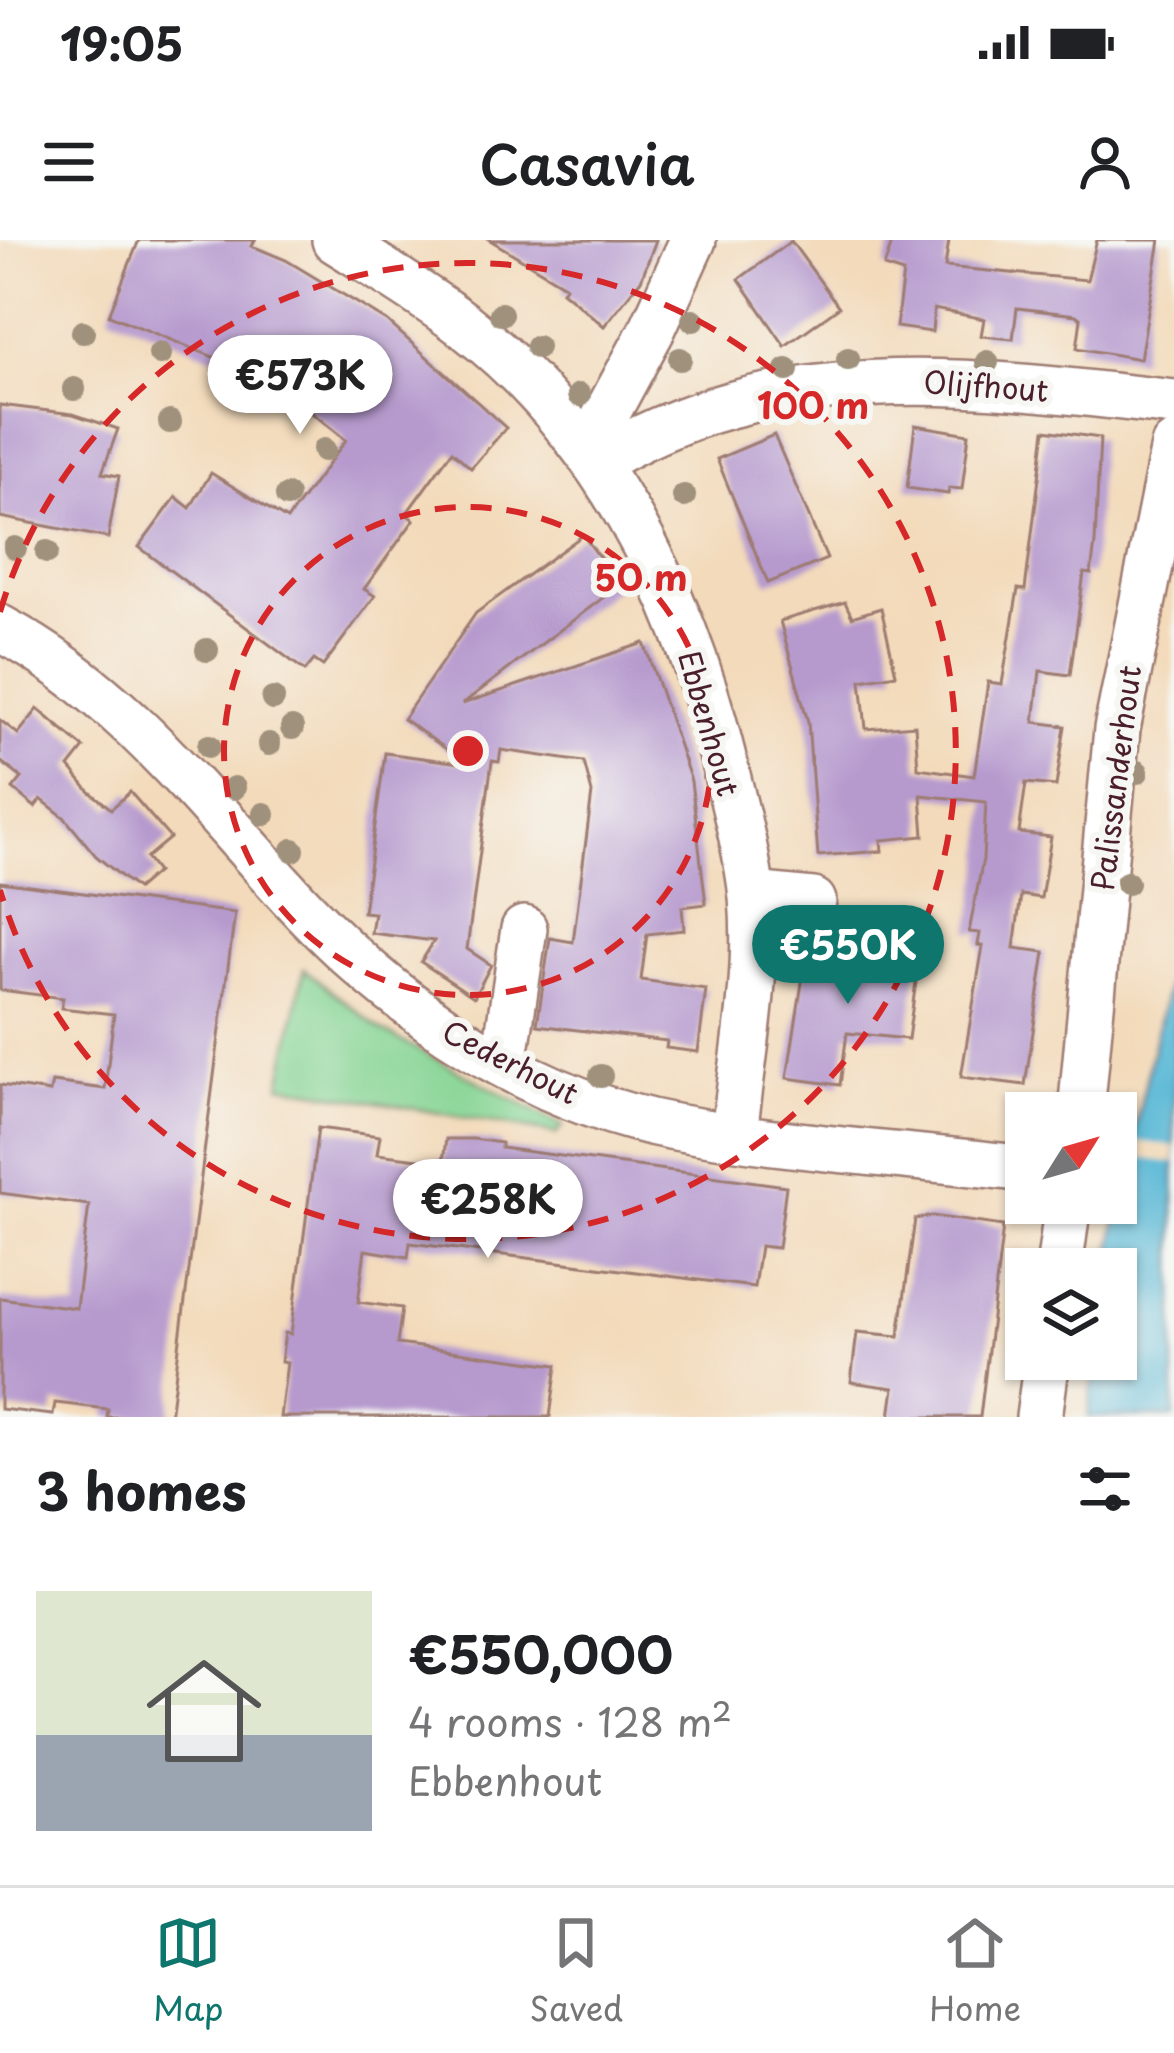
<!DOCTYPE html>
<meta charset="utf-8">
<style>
:root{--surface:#fff;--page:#f2f2f2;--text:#202124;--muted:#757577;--line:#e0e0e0;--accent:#0f766e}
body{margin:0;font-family:"Playpen Sans",sans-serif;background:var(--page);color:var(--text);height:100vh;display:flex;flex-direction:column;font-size:45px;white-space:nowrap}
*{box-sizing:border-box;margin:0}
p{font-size:39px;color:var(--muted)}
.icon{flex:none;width:66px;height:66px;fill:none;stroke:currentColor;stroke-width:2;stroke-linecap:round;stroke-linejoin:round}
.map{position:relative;height:1177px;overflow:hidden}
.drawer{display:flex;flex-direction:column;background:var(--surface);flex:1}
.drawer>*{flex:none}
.needle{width:78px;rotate:53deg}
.controls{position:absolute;left:1005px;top:852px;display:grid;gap:24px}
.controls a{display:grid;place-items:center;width:132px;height:132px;border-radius:0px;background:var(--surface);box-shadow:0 3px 9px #0004;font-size:60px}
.price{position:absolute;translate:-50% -102px;padding:0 27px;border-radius:42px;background:#fff;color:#222;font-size:39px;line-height:78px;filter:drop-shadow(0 3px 6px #0008)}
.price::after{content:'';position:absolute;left:50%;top:72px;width:36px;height:27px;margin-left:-18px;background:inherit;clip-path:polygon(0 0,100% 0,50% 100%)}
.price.current{background:var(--accent);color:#fff}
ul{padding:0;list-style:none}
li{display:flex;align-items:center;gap:36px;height:300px;padding:0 36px}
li+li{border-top:3px solid var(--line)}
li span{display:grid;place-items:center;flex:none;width:336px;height:240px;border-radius:0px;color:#555}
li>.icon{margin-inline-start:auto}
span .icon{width:144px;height:144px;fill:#fffc;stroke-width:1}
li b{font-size:51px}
h2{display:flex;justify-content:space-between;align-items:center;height:144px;padding:0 36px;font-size:51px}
.status{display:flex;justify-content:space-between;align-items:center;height:84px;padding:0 60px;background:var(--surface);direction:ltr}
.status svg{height:33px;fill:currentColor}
header{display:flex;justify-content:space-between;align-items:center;height:156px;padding:0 36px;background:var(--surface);font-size:54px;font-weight:600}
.tabs{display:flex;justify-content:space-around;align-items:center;height:168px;border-top:3px solid var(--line);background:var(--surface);font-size:33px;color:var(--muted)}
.tabs a{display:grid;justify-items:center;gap:6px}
.tabs .current{color:var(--accent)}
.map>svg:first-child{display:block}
</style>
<div class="status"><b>19:05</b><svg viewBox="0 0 49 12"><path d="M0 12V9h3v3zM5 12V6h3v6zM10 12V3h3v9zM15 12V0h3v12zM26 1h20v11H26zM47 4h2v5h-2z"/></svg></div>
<header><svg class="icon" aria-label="menu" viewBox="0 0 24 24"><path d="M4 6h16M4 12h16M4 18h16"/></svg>Casavia<svg class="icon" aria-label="person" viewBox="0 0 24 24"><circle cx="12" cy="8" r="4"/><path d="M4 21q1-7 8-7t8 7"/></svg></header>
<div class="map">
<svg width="1174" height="1177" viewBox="0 0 1174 1177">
<rect width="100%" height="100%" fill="#f6f6f2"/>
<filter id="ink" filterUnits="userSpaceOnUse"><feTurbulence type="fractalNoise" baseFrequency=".00833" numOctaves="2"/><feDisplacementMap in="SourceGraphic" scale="24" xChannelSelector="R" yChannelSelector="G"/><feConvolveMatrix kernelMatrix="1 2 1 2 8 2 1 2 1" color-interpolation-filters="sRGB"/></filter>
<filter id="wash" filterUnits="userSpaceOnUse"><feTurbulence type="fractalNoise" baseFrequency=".004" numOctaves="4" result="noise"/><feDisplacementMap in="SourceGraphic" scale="48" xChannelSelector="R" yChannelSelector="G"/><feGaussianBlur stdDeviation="2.7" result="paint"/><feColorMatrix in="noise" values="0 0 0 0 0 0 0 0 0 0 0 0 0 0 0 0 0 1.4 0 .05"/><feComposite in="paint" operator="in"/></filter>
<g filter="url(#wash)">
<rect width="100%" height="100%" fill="#f3daba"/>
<path fill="#85d493" stroke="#687a5f" stroke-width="3" d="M 304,729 L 381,790 L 563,886 L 557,894 L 281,845 Z"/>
<path fill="#56b7d5" stroke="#506b80" stroke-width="3" d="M 1174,715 L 1174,1177 L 1088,1177 L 1096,1119 L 1116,1119 L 1116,1029 L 1109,1029 L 1119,960 Z"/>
<path fill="#f3daba" d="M 1130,900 L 1174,906 L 1174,923 L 1125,916 Z"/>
<g id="blocks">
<g fill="#b69ace">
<path d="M 139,0 L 255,0 L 252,6 L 286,20 L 387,81 L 506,188 L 471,228 L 452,211 L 406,274 L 414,280 L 364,349 L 375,356 L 323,426 L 314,420 L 305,431 L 139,307 L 176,257 L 190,268 L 211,233 L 287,280 L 346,200 L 301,164 L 226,122 L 109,75 Z"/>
<path d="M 490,0 L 656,0 L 641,40 L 604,86 L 562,51 L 566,46 Z"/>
<path d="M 893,0 L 949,0 L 945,27 L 1087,40 L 1097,0 L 1160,0 L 1140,119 L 1077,108 L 1081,79 L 1076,75 L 1017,68 L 1013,99 L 981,96 L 984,79 L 934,69 L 932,92 L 896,87 L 903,33 L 884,27 Z"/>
<path d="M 791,1 L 839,67 L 785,106 L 739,39 Z"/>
<path d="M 0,165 L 73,174 L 118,189 L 102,233 L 119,236 L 108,298 L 0,277 Z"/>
<path d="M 915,185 L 969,194 L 962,249 L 949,248 L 948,254 L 907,248 Z"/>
<path d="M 1045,190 L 1100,198 L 1095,303 L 1091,334 L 1084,333 L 1070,435 L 1040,431 L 1034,482 L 1065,486 L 1056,546 L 1026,543 L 1019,593 L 1051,597 L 1041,658 L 1021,655 L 1014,708 L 1045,712 L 1025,845 L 961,837 L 983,706 L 978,705 L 980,693 L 969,692 L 983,619 L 986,562 L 921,555 L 924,596 L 881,600 L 882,611 L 818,616 L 808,482 L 780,381 L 845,362 L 852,377 L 881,368 L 896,434 L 861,440 L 866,489 L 915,485 L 918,528 L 974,536 L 988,442 L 1002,444 L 1018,349 L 1025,350 Z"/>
<path d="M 774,195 L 827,319 L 768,343 L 717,219 Z"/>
<path d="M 583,295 L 620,345 L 462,464 L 644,403 L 691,541 L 706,664 L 682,667 L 684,690 L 647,694 L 641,740 L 706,749 L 698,812 L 666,808 L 667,801 L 537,785 L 550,698 L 573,702 L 592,553 L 584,522 L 501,510 L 499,522 L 492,521 L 467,709 L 491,725 L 474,757 L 421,722 L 434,701 L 371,693 L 374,673 L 363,672 L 385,513 L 468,524 L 403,479 L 476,373 Z"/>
<path d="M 38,469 L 84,508 L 69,527 L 89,551 L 111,569 L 130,552 L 170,598 L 146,618 L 157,632 L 137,649 L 96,616 L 64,577 L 41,559 L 35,567 L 13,549 L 22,538 L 0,521 L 0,480 L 18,494 Z"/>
<path d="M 0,642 L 235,673 L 170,1177 L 107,1177 L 108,1169 L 55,1163 L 53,1175 L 0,1169 L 0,1058 L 76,1068 L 89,965 L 0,953 L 0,845 L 50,852 L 52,842 L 105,849 L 114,774 L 61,768 L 63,758 L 0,750 Z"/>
<path d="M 808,705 L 919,720 L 908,799 L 847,793 L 840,845 L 787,838 Z"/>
<path d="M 318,888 L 380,896 L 377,914 L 443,922 L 446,899 L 473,899 L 501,903 L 501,908 L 786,946 L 778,1008 L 760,1006 L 754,1047 L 410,1003 L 408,1017 L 365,1010 L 358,1062 L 402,1068 L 397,1104 L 557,1125 L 550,1177 L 280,1177 L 287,1123 L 281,1122 L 285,1093 L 291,1094 Z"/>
<path d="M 932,976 L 1003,986 L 980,1177 L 890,1177 L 894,1148 L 851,1142 L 857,1092 L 899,1096 L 915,979 Z"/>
</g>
</g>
</g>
<g filter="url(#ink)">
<use href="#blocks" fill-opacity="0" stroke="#9e7c72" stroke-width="3"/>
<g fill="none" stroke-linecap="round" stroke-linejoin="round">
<defs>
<g id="minor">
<path d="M 335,0 C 378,27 423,54 464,85 C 601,190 682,350 722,514 C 733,561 747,610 752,657 C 759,735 743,816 734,893"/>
<path d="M 584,204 L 600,186 L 652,90 L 693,0"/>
<path d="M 596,223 C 774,113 977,140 1174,163"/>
<path d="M 0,388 C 128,456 208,568 304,670 C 402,773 533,861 675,887 C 790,908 910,915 1026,929"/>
<path d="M 752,655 L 813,661"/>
<path d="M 504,824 L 524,689"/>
<path d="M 1081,873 L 1117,489 L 1174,206"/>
<path d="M 1059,1029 L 1068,963"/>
<path d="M 1039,1177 L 1047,1119"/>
</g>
</defs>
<use href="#minor" stroke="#9e7c72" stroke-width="50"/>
<use href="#minor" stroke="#fff" stroke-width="45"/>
</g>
<g fill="#a0917c">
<circle cx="501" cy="74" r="12"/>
<circle cx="693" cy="80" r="12"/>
<circle cx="83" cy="92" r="12"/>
<circle cx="537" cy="107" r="12"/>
<circle cx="160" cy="114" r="12"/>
<circle cx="680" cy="119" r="12"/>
<circle cx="848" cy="119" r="12"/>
<circle cx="987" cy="122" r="12"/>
<circle cx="787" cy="130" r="12"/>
<circle cx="74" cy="149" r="12"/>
<circle cx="579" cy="155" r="12"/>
<circle cx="250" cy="157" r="12"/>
<circle cx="170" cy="182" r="12"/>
<circle cx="324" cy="210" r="12"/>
<circle cx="287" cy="256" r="12"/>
<circle cx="684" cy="256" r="12"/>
<circle cx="15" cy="308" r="12"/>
<circle cx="47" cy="312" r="12"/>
<circle cx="207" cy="410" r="12"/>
<circle cx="273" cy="459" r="12"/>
<circle cx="292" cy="488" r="12"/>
<circle cx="269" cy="504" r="12"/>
<circle cx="209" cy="506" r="12"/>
<circle cx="1137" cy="532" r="12"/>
<circle cx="234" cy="548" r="12"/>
<circle cx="264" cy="574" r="12"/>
<circle cx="293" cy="610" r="12"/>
<circle cx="1127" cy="643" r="12"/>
<circle cx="601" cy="836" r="12"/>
</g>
</g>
<g fill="none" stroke="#d62828" stroke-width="6" stroke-dasharray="21 15">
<circle cx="468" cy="511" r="244"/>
<path d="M0 372A488 488 0 1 1 0 650"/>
</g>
<g text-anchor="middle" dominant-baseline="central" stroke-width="12" stroke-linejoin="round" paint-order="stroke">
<g font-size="30" fill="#4a1f2b" stroke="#f6f6f2">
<text transform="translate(986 145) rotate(4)">Olijfhout</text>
<text transform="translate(710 483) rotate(74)">Ebbenhout</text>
<text transform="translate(1115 538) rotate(-83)">Palissanderhout</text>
<text transform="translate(511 821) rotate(27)">Cederhout</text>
</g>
</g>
<circle cx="468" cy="511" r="18" fill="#d62828" stroke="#f6f6f2" stroke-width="6"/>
<g font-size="36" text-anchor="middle" font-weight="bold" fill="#d62828" stroke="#f6f6f2" stroke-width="12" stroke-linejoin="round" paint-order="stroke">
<text x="813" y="179">100 m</text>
<text x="641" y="351">50 m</text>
</g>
</svg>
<div class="controls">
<a><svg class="needle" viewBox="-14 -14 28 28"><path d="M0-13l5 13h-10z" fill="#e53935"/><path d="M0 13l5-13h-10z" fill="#757577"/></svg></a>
<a><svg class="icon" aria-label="layers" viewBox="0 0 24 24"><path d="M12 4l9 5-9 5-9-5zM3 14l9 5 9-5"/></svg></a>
</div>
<b class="price" style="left:300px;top:197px">€573K</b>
<b class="price current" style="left:848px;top:767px">€550K</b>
<b class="price" style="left:488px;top:1021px">€258K</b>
</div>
<section class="drawer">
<h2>3 homes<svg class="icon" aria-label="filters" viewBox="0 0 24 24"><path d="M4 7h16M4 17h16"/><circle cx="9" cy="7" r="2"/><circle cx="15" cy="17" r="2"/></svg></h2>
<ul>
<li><span style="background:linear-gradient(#dfe7d0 60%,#9aa5b1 0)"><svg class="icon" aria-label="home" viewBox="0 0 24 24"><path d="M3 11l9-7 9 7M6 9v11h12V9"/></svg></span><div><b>€550,000</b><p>4 rooms · 128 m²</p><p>Ebbenhout</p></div></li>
</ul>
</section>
<nav class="tabs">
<a class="current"><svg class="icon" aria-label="map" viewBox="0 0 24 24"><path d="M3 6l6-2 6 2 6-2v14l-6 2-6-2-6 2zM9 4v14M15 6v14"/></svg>Map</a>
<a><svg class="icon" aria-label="saved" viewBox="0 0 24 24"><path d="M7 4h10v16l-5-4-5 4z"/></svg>Saved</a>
<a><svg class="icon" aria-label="home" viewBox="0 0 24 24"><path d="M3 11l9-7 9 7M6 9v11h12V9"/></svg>Home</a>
</nav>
